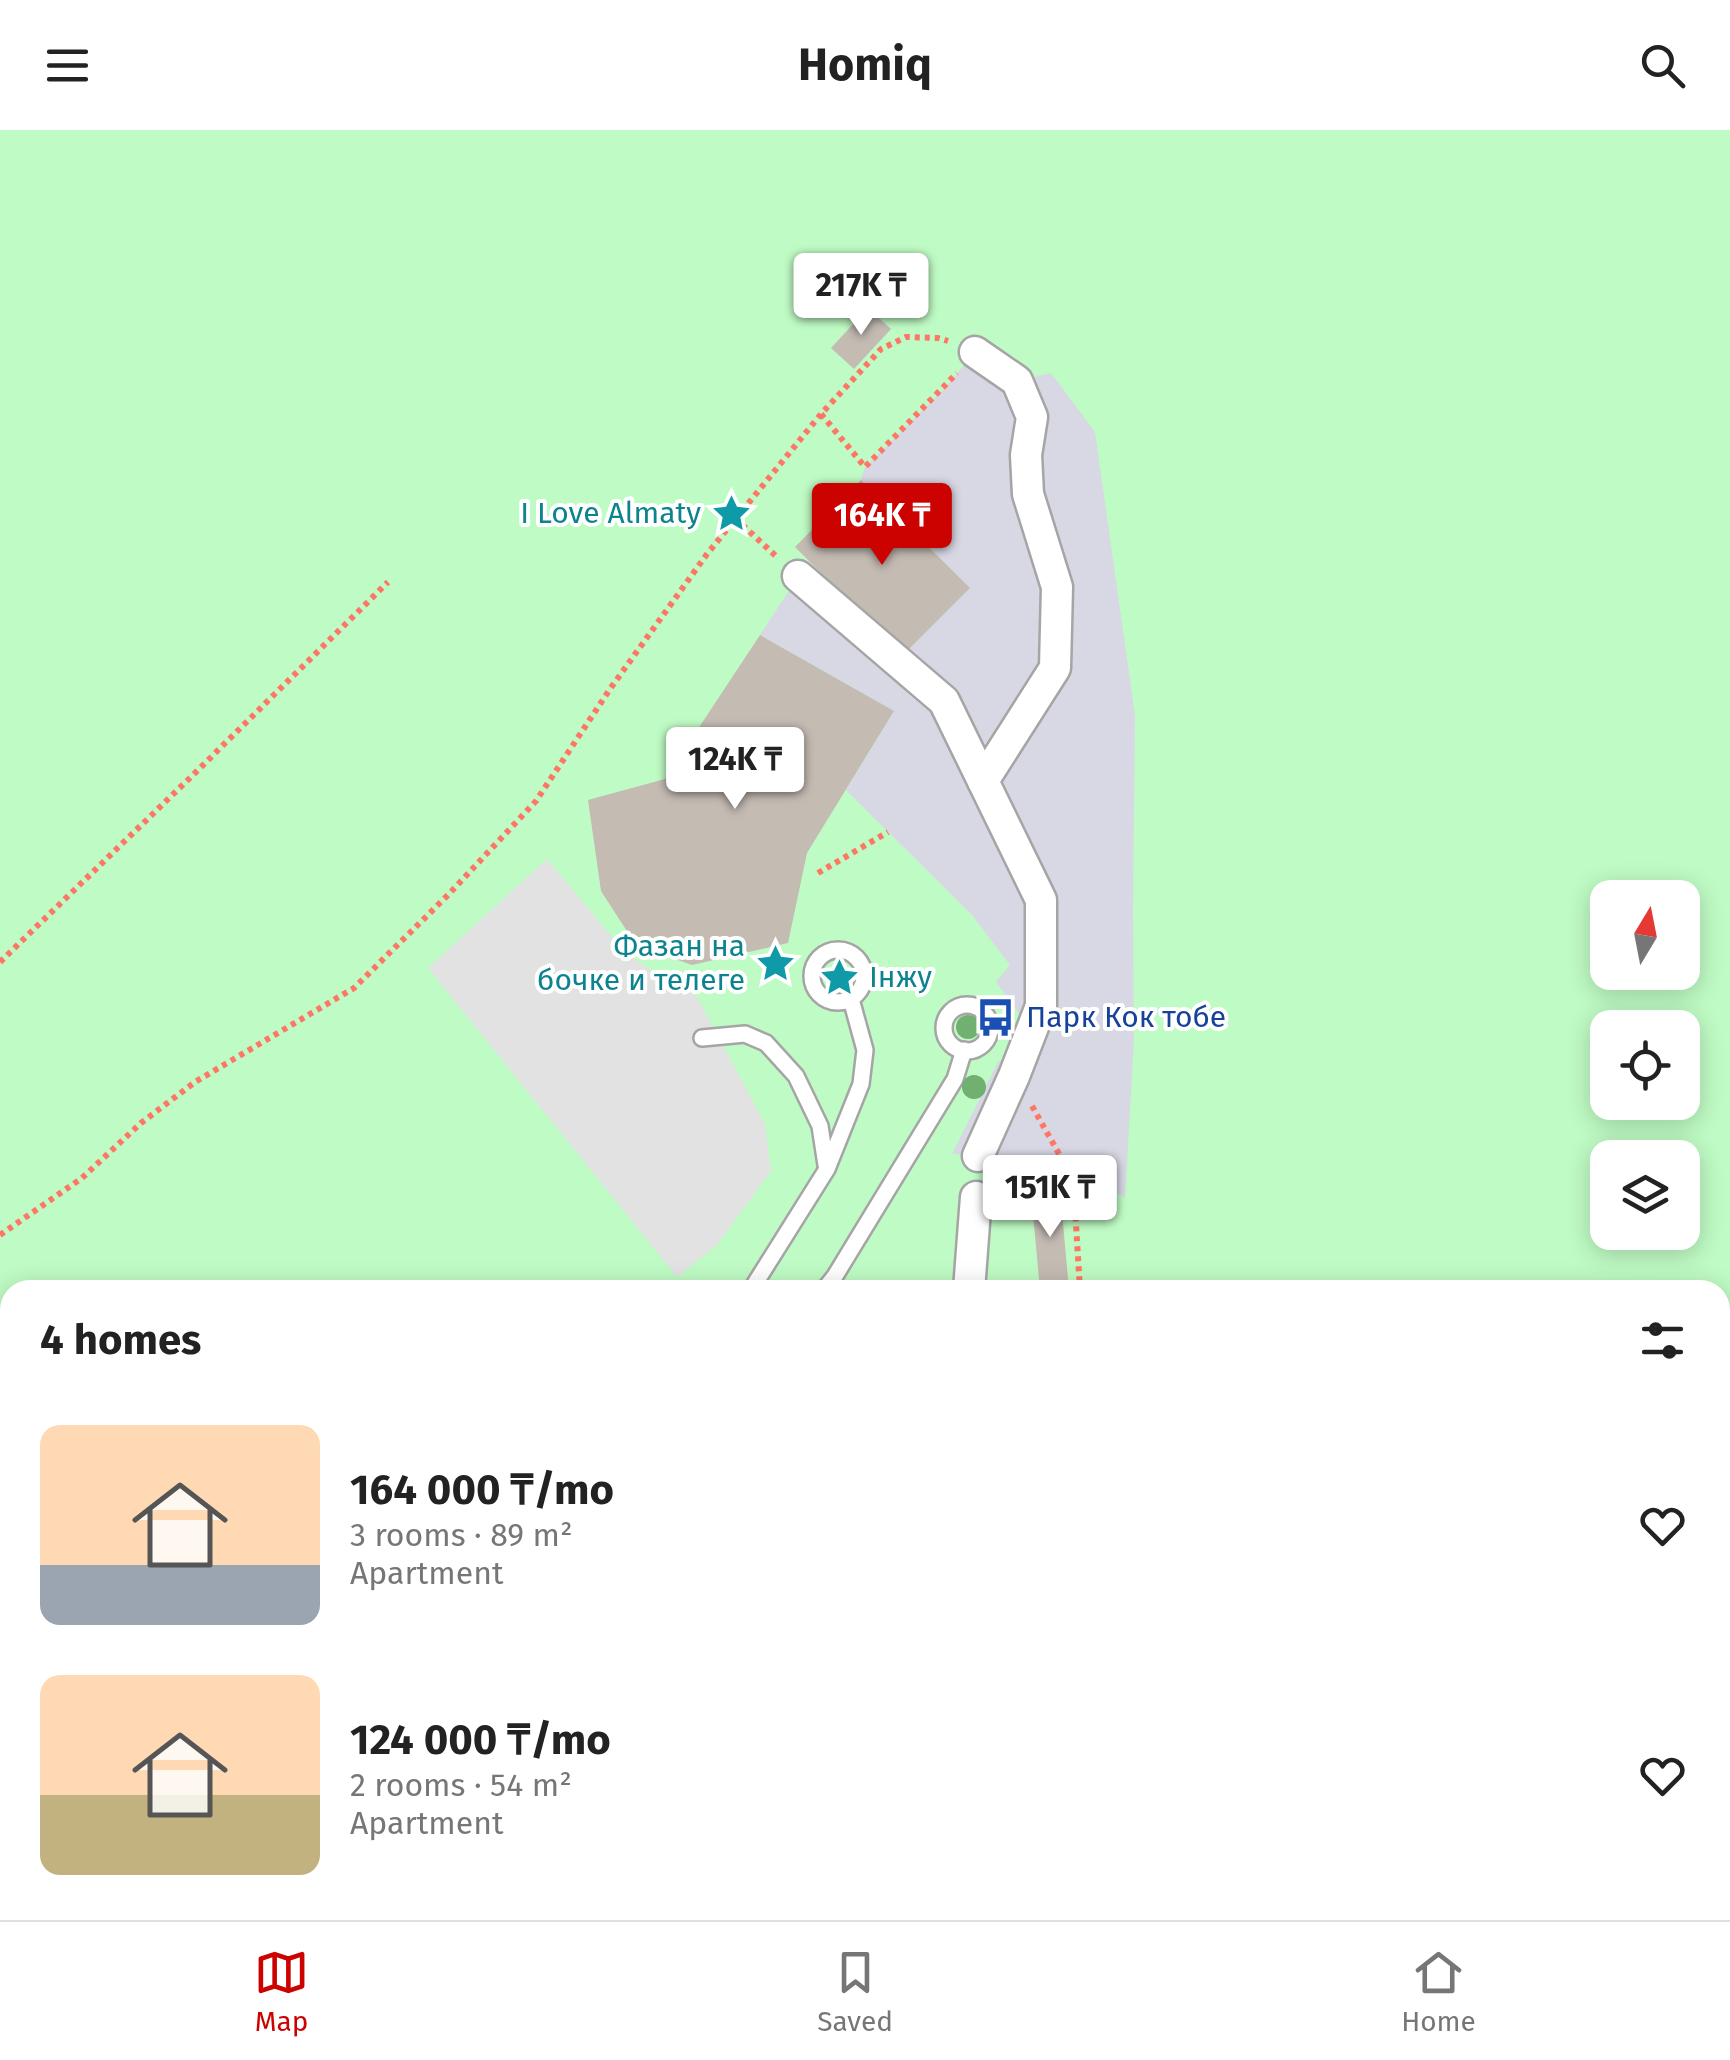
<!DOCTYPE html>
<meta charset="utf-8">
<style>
:root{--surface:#fff;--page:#f6f6f6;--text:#222;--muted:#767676;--line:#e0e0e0;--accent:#cc0200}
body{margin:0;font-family:"Fira Sans",sans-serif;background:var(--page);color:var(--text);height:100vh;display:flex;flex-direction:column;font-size:38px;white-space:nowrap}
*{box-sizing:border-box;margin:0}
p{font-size:32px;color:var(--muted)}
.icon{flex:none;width:55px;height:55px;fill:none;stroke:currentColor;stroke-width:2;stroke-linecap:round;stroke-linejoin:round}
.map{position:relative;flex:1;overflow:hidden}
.sheet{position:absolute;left:0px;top:1150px;width:1730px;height:640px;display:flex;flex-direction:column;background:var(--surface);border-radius:30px 30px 0 0;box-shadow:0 5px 25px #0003}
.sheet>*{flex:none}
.needle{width:65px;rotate:10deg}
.fabs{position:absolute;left:1590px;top:750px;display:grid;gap:20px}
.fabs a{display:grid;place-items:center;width:110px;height:110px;border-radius:20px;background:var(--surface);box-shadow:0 5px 25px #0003;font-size:50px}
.price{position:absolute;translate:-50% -85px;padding:0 22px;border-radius:10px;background:#fff;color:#222;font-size:32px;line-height:65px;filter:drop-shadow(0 2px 5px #0008)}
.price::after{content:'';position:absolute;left:50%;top:60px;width:30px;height:22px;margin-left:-15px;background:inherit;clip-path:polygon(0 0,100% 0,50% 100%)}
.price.selected{background:var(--accent);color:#fff}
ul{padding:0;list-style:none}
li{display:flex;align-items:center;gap:30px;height:250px;padding:0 40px}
li span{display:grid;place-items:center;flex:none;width:280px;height:200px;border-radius:20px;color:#555}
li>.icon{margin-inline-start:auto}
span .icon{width:120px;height:120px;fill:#fffc;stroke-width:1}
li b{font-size:42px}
h2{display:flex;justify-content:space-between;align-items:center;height:120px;padding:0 40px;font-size:42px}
header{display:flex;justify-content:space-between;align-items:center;height:130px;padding:0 40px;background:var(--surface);font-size:45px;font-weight:700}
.dock{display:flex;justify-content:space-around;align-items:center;height:140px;border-top:2px solid var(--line);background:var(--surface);font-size:28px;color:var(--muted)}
.dock a{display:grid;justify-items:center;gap:5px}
.dock .selected{color:var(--accent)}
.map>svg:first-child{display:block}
</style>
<header><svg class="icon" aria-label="menu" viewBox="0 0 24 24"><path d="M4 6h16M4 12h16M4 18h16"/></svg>Homiq<svg class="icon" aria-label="search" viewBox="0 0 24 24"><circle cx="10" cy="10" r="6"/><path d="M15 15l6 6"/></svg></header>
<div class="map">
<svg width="1730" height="1790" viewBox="0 0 1730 1790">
<rect width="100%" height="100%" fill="#efebe3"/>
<path fill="#bffbc4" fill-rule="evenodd" d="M 0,0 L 1730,0 L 1730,1790 L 0,1790 ZM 1608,768 L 1682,768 L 1682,842 L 1608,842 ZM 1608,898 L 1682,898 L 1682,972 L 1608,972 ZM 1608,1028 L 1682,1028 L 1682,1102 L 1608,1102 ZM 10,1160 L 1720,1160 L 1720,1780 L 10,1780 Z"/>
<path fill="#e2e2e2" d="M 547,729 L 627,825 L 697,867 L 765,994 L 771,1041 L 717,1115 L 677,1147 L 428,838 Z"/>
<path fill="#d8d8e5" d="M 975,222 L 1017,251 L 1051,243 L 1095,302 L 1135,585 L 1133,781 L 1134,910 L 1125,1068 L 1063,1031 L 952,1024 L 998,932 L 1021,917 L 1025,892 L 996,852 L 1010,835 L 972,785 L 846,660 L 894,581 L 760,505 L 861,350 L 865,337 L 944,259 Z"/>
<g fill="#c4bbb3">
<path d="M 868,178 L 891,199 L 854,239 L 831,218 Z"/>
<path d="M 861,350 L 970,458 L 903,525 L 795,417 Z"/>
<path d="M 760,505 L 894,581 L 807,723 L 788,813 L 692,835 L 636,815 L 601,761 L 588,670 L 665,649 Z"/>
<path d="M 1060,1060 L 1069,1160 L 1040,1160 L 1031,1062 Z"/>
</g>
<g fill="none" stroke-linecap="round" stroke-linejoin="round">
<defs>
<g id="lane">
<circle cx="838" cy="846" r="26"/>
<circle cx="967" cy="898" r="23"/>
<path d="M 702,908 L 745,904 L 766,913 L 796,946 L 820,996 L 826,1035"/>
<path d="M 751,1160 L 827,1039 L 861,954 L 865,920 L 851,869"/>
<path d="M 824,1160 L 835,1146 L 955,949 L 964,920"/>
<path d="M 331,1790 L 339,1780"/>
</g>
<g id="street">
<path d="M 975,222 L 1017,251 L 1032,287 L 1026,325 L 1028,364 L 1057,457 L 1055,538 L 983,651"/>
<path d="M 798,446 L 944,571 L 1041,770 L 1041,876 L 1014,946 L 978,1026"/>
<path d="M 969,1160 L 976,1067"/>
</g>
</defs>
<use href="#lane" stroke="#a5a5a5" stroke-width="20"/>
<use href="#street" stroke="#a5a5a5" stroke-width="35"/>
<g stroke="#fe7766" stroke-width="6" stroke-dasharray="5 5" stroke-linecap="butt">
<path d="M 821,284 L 865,337 L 957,243"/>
<path d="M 735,388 L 778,428"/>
<path d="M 818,743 L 888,702"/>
<path d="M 0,832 L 196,642 L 388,452"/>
<path d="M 1032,976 L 1063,1031 L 1075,1078 L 1080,1160"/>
<path d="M 0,1105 L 82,1048 L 141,993 L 195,952 L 354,858 L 448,765 L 536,671 L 610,559 L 707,424 L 821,284 L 881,219 L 906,207 L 938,208 L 948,211"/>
<path d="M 0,1583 L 10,1583"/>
<path d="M 0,1653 L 10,1645"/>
<path d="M 774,1790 L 775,1780"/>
<path d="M 852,1790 L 853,1780"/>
<path d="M 963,1790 L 963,1780"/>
<path d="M 1048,1790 L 1052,1780"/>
</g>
<use href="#lane" stroke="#fff" stroke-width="15"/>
<use href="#street" stroke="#fff" stroke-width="30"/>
</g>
<g fill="#70b071">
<circle cx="968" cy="897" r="12"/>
<circle cx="974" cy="957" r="12"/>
</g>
<defs>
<symbol id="sight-bare" viewBox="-9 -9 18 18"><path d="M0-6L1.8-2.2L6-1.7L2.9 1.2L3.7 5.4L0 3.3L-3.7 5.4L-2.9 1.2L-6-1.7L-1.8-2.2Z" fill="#0f9aa8" stroke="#fff" stroke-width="2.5" paint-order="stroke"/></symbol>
<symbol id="bus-bare" viewBox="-9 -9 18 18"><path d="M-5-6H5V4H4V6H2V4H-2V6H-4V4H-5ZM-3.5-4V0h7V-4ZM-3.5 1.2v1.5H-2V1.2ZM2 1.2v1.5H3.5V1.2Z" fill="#1a4fb4" stroke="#fff" stroke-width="2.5" paint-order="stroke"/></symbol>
</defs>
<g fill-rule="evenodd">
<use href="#sight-bare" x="704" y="356" width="55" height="55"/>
<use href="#sight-bare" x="748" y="806" width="55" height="55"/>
<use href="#sight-bare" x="812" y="820" width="55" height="55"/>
<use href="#bus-bare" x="968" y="860" width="55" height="55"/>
</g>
<g text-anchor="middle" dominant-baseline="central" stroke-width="8" stroke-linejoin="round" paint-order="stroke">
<g font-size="30" fill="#0d838f" stroke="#fff" text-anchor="end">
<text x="701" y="383">I Love Almaty</text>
<text x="745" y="816">Фазан на<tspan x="745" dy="34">бочке и телеге</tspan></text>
<text x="869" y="847" text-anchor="start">Інжу</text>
</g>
<g font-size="30" fill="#164399" stroke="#fff" text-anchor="start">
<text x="1026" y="887">Парк Кок тобе</text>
</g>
</g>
</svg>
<div class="fabs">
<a><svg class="needle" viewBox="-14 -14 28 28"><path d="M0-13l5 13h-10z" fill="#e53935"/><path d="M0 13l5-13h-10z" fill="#767676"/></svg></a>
<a><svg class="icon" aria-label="locate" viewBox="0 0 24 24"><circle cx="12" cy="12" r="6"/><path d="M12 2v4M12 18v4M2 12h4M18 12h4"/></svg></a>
<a><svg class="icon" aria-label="layers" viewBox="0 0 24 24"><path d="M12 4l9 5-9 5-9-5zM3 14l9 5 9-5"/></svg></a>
</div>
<b class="price" style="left:861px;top:208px">217K ₸</b>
<b class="price selected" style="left:882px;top:438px">164K ₸</b>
<b class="price" style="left:735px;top:682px">124K ₸</b>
<b class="price" style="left:1050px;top:1110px">151K ₸</b>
<section class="sheet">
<h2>4 homes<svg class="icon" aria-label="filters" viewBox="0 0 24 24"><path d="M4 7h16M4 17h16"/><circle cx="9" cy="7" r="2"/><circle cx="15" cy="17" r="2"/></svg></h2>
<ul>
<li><span style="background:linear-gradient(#ffd9b3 70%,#9aa5b1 0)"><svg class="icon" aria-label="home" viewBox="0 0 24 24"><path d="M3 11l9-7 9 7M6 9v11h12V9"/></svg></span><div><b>164 000 ₸/mo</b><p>3 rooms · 89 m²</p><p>Apartment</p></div><svg class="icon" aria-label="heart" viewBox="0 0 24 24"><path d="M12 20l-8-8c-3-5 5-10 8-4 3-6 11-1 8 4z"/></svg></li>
<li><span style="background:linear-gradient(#ffd9b3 60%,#c2b280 0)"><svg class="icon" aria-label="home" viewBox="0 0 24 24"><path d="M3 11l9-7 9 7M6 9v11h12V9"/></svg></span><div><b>124 000 ₸/mo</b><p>2 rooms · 54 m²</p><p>Apartment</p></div><svg class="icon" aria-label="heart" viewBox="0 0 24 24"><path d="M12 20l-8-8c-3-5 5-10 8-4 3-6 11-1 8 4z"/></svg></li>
</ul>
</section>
</div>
<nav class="dock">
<a class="selected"><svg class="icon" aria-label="map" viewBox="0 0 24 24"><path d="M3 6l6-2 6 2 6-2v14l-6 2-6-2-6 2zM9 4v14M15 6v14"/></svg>Map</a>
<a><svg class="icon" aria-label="saved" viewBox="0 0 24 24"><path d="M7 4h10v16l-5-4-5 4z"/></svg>Saved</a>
<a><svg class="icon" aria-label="home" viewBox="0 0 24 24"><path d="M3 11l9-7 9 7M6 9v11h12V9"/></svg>Home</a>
</nav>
